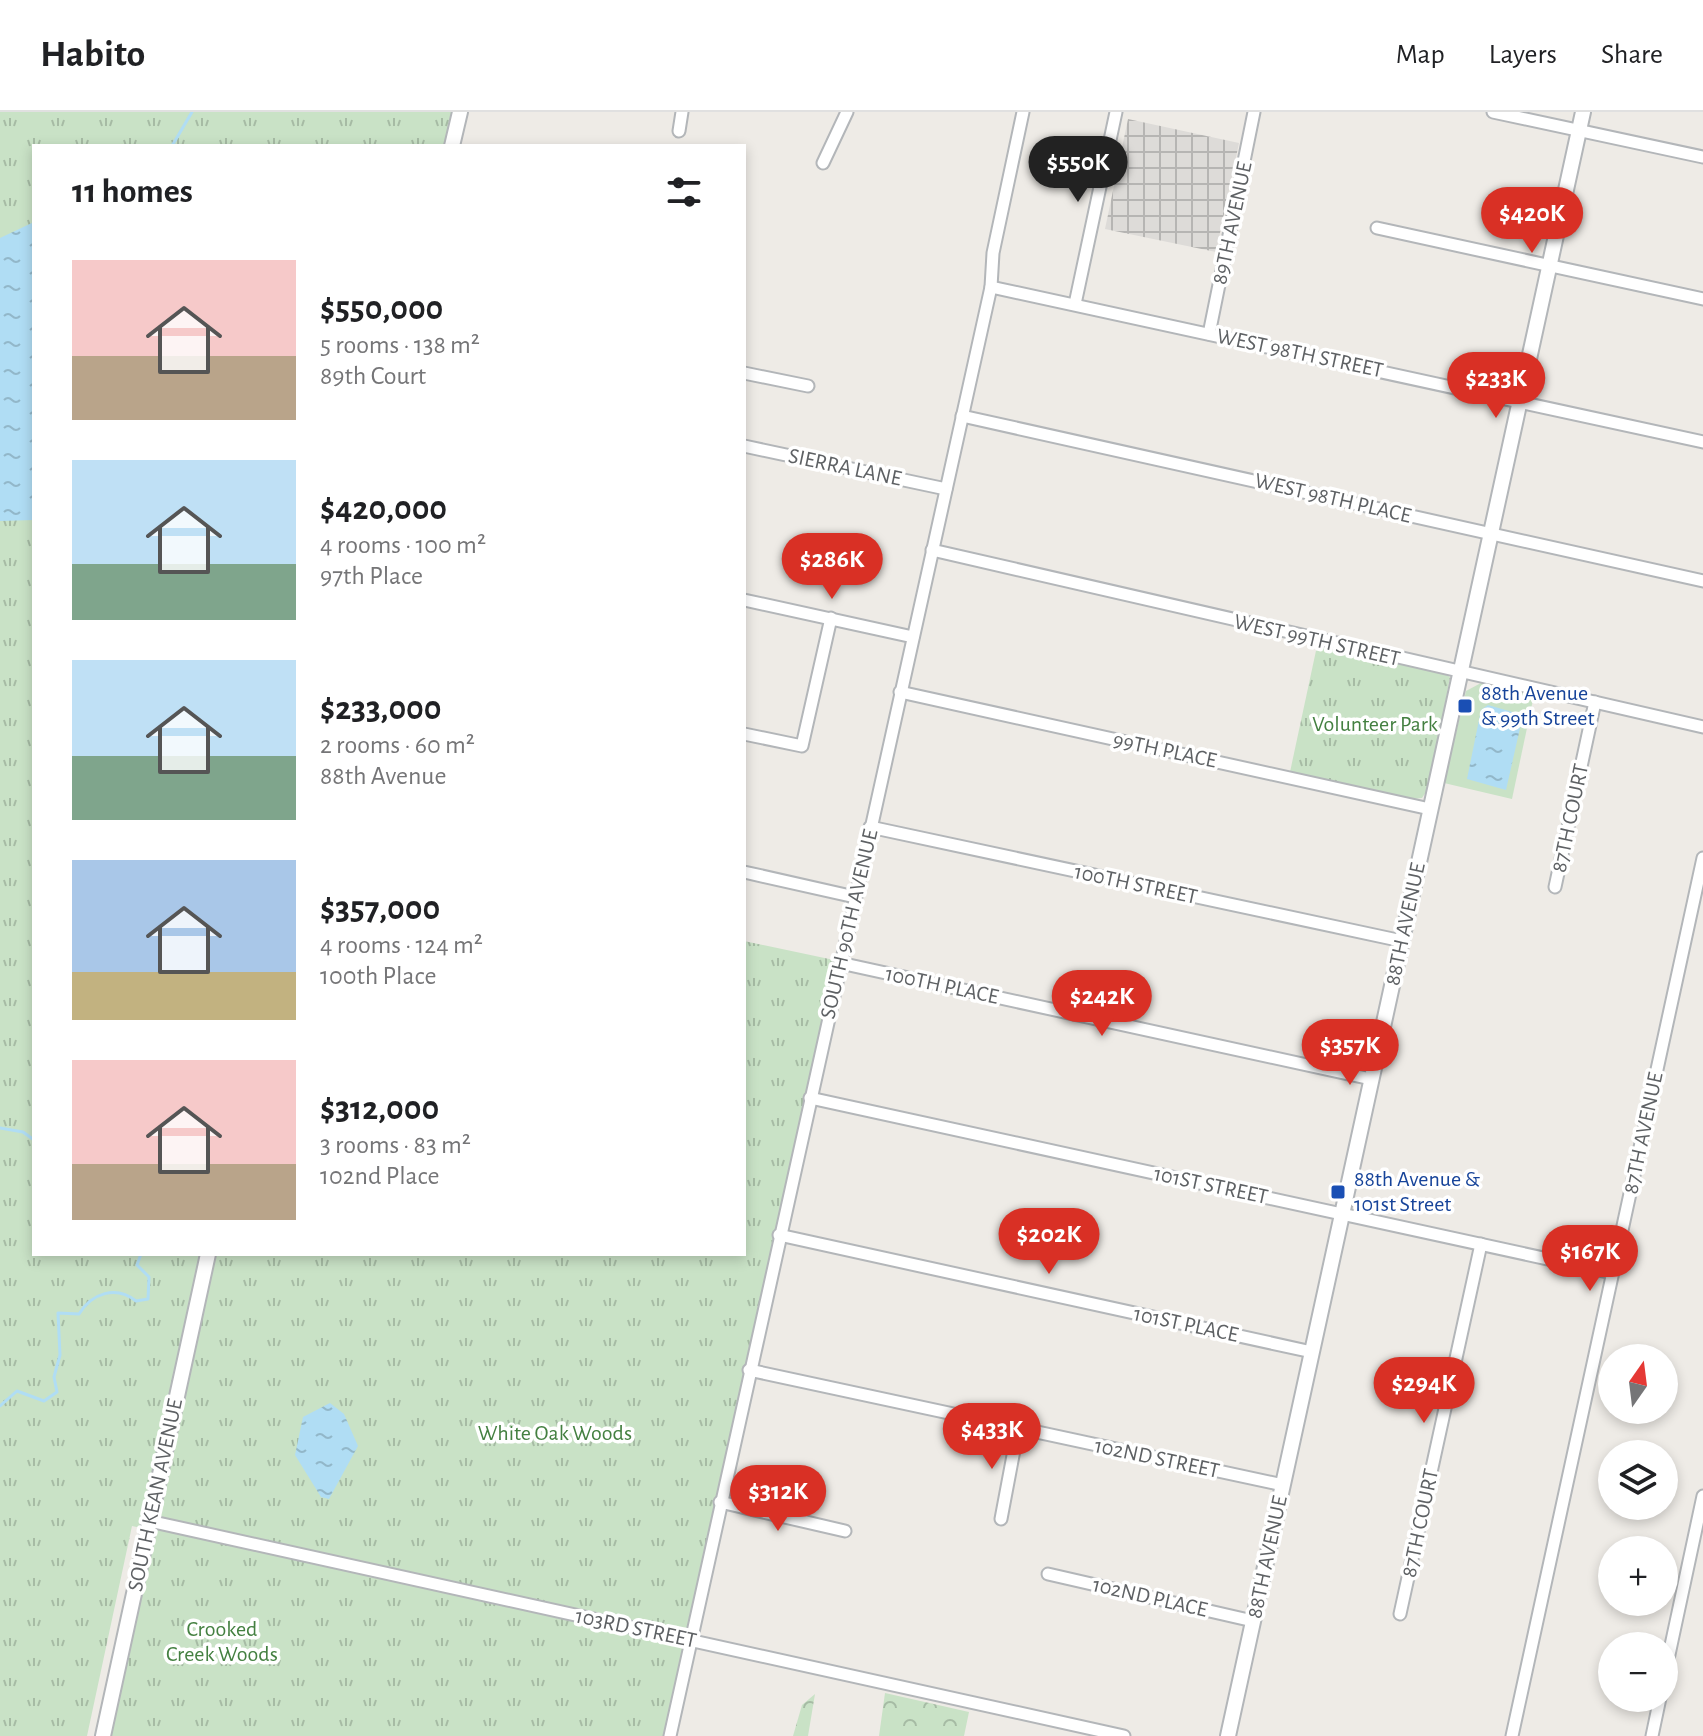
<!DOCTYPE html>
<meta charset="utf-8">
<style>
:root{--surface:#fff;--page:#f6f6f6;--text:#202124;--muted:#757577;--line:#e0e0e0;--accent:#d93025}
body{margin:0;font-family:"Alegreya Sans",sans-serif;background:var(--page);color:var(--text);height:100vh;display:flex;flex-direction:column;font-size:30px;white-space:nowrap}
*{box-sizing:border-box;margin:0}
p{font-size:26px;color:var(--muted)}
.icon{flex:none;width:44px;height:44px;fill:none;stroke:currentColor;stroke-width:2;stroke-linecap:round;stroke-linejoin:round}
.map{position:relative;flex:1;overflow:hidden}
.sheet{position:absolute;left:32px;top:32px;width:714px;height:1112px;display:flex;flex-direction:column;background:var(--surface);border-radius:0px;box-shadow:0 4px 12px #0003}
.sheet>*{flex:none}
.needle{width:52px;rotate:14deg}
.controls{position:absolute;left:1598px;top:1232px;display:grid;gap:16px}
.controls a{display:grid;place-items:center;width:80px;height:80px;border-radius:50%;background:var(--surface);box-shadow:0 4px 12px #0003;font-size:40px}
.price{position:absolute;translate:-50% -68px;padding:0 18px;border-radius:28px;background:var(--accent);color:#fff;font-size:26px;line-height:52px;filter:drop-shadow(0 2px 4px #0008)}
.price::after{content:'';position:absolute;left:50%;top:48px;width:24px;height:18px;margin-left:-12px;background:inherit;clip-path:polygon(0 0,100% 0,50% 100%)}
.price.active{background:#222;color:#fff}
ul{padding:0;list-style:none}
li{display:flex;align-items:center;gap:24px;height:200px;padding:0 40px}
li span{display:grid;place-items:center;flex:none;width:224px;height:160px;border-radius:0px;color:#555}
li>.icon{margin-inline-start:auto}
span .icon{width:96px;height:96px;fill:#fffc;stroke-width:1}
li b{font-size:34px}
h2{display:flex;justify-content:space-between;align-items:center;height:96px;padding:0 40px;font-size:34px}
header{display:flex;align-items:center;gap:48px;box-sizing:border-box;height:112px;padding:0 40px;background:var(--surface);border-bottom:2px solid var(--line)}
header strong{font-size:38px}
nav{display:flex;gap:44px;margin-inline-start:auto;font-size:28px}
.map>svg:first-child{display:block}
</style>
<header>
<strong>Habito</strong>
<nav><a>Map</a><a>Layers</a><a>Share</a></nav>
</header>
<div class="map">
<svg width="1703" height="1624" viewBox="0 0 1703 1624">
<defs>
<pattern id="industrial-grid" width="8" height="8" patternUnits="userSpaceOnUse" patternTransform="scale(2)"><rect width="8" height="8" fill="#dddbd8"/><path d="M0 4h8M4 0v8" fill="none" stroke="#b6b5b3"/></pattern>
<pattern id="forest-crowns" width="20" height="18" patternUnits="userSpaceOnUse" patternTransform="scale(2)"><rect width="20" height="18" fill="#c9e2c6"/><path d="M2 6a3 3 0 1 1 6 0M12 15a3 3 0 1 1 6 0" fill="none" stroke="#a6bba4"/></pattern>
<pattern id="park-tufts" width="24" height="20" patternUnits="userSpaceOnUse" patternTransform="scale(2)"><rect width="24" height="20" fill="#c9e2c6"/><path d="M3 7l-1-3M5 7V3M7 7l1-3M15 17l-1-3M17 17v-4M19 17l1-3" fill="none" stroke="#a6bba4"/></pattern>
<pattern id="water-ripples" width="26" height="14" patternUnits="userSpaceOnUse" patternTransform="scale(2)"><rect width="26" height="14" fill="#b0ddf4"/><path d="M2 4q2-2 4 0t4 0M15 11q2-2 4 0t4 0" fill="none" stroke="#92b7c9"/></pattern>
</defs>
<rect width="100%" height="100%" fill="#eeebe6"/>
<path fill="url(#industrial-grid)" d="M 1128,7 L 1239,31 L 1216,140 L 1105,117 Z"/>
<path fill="#c9e2c6" d="M 1481,571 L 1534,583 L 1512,687 L 1444,671 L 1466,579 Z"/>
<g fill="url(#forest-crowns)">
<path d="M 885,1581 L 969,1600 L 964,1624 L 879,1624 Z"/>
<path d="M 815,1582 L 808,1624 L 793,1624 L 802,1593 Z"/>
</g>
<g fill="url(#park-tufts)">
<path d="M 0,0 L 460,0 L 452,34 L 34,34 L 34,1142 L 744,1142 L 744,829 L 834,848 C 827,921 799,990 796,1063 L 674,1624 L 102,1624 L 146,1417 L 132,1414 L 87,1624 L 0,1624 Z"/>
<path d="M 1317,534 L 1439,559 L 1450,565 L 1430,674 L 1422,686 L 1413,687 L 1290,660 Z"/>
</g>
<g fill="url(#water-ripples)">
<path d="M 34,110 L 34,408 L 0,409 L 0,126 Z"/>
<path d="M 1488,593 L 1523,603 L 1506,678 L 1467,667 L 1481,598 Z"/>
<path d="M 330,1291 L 344,1302 L 358,1334 L 329,1387 L 321,1385 L 295,1343 L 303,1305 Z"/>
</g>
<g fill="none" stroke-linecap="round" stroke-linejoin="round">
<g stroke="#b0ddf4" stroke-width="3">
<path d="M 172,34 L 192,0"/>
<path d="M 0,1016 L 23,1020 L 34,1028"/>
<path d="M 0,1294 L 17,1279 L 44,1289 L 57,1280 L 54,1265 L 60,1243 L 58,1201 L 79,1202 C 92,1181 116,1173 136,1189 L 148,1187 L 149,1165 L 137,1153 L 141,1142"/>
</g>
<defs>
<g id="minor">
<path d="M 1493,0 L 1703,45"/>
<path d="M 679,19 L 682,0"/>
<path d="M 823,51 L 847,0"/>
<path d="M 1377,116 L 1703,187"/>
<path d="M 991,175 L 1703,330"/>
<path d="M 1075,192 L 1116,0"/>
<path d="M 1209,222 L 1254,0"/>
<path d="M 744,261 L 808,274"/>
<path d="M 962,304 L 1703,469"/>
<path d="M 744,334 L 946,377"/>
<path d="M 932,438 L 1703,615"/>
<path d="M 744,488 L 913,525"/>
<path d="M 900,580 L 1430,697"/>
<path d="M 744,622 L 802,634 L 831,506"/>
<path d="M 870,715 L 1402,829"/>
<path d="M 744,760 L 855,785"/>
<path d="M 1555,775 L 1595,590"/>
<path d="M 840,851 L 1371,967"/>
<path d="M 810,986 L 1612,1161"/>
<path d="M 779,1123 L 1312,1240"/>
<path d="M 749,1258 L 1283,1373"/>
<path d="M 720,1390 L 845,1419"/>
<path d="M 1001,1407 L 1018,1317"/>
<path d="M 149,1409 L 1124,1624"/>
<path d="M 1048,1462 L 1253,1509"/>
<path d="M 1400,1502 L 1481,1132"/>
<path d="M 1664,1566 L 1703,1384"/>
<path d="M 670,1624 L 991,175 L 993,141 L 1023,0"/>
<path d="M 1512,1624 L 1703,746"/>
<path d="M 1652,1624 L 1660,1586"/>
</g>
<g id="tertiary">
<path d="M 452,34 L 460,0"/>
<path d="M 103,1624 L 208,1142"/>
<path d="M 1228,1624 L 1583,0"/>
</g>
</defs>
<use href="#minor" stroke="#b3b6b9" stroke-width="15"/>
<use href="#tertiary" stroke="#b3b6b9" stroke-width="18"/>
<use href="#minor" stroke="#fff" stroke-width="11"/>
<use href="#tertiary" stroke="#fff" stroke-width="14"/>
</g>
<g fill="#1a4fb4" stroke="#fff" stroke-width="3">
<rect x="1457" y="586" width="16" height="16" rx="4"/>
<rect x="1330" y="1072" width="16" height="16" rx="4"/>
</g>
<g text-anchor="middle" dominant-baseline="central" stroke-width="7" stroke-linejoin="round" paint-order="stroke">
<g font-size="22" fill="#5e6164" stroke="#fff">
<text transform="translate(1232 111) rotate(-78)">89TH AVENUE</text>
<text transform="translate(1300 241) rotate(12)">WEST 98TH STREET</text>
<text transform="translate(845 355) rotate(12)">SIERRA LANE</text>
<text transform="translate(1333 386) rotate(13)">WEST 98TH PLACE</text>
<text transform="translate(1317 528) rotate(13)">WEST 99TH STREET</text>
<text transform="translate(1165 638) rotate(12)">99TH PLACE</text>
<text transform="translate(1570 706) rotate(-78)">87TH COURT</text>
<text transform="translate(1136 772) rotate(12)">100TH STREET</text>
<text transform="translate(849 812) rotate(-77)">SOUTH 90TH AVENUE</text>
<text transform="translate(1405 812) rotate(-78)">88TH AVENUE</text>
<text transform="translate(942 873) rotate(12)">100TH PLACE</text>
<text transform="translate(1643 1021) rotate(-78)">87TH AVENUE</text>
<text transform="translate(1211 1073) rotate(12)">101ST STREET</text>
<text transform="translate(1186 1212) rotate(12)">101ST PLACE</text>
<text transform="translate(1157 1346) rotate(12)">102ND STREET</text>
<text transform="translate(155 1383) rotate(-78)">SOUTH KEAN AVENUE</text>
<text transform="translate(1420 1411) rotate(-78)">87TH COURT</text>
<text transform="translate(1267 1445) rotate(-78)">88TH AVENUE</text>
<text transform="translate(1150 1485) rotate(13)">102ND PLACE</text>
<text transform="translate(636 1516) rotate(12)">103RD STREET</text>
</g>
<g font-size="22" fill="#164399" stroke="#fff" text-anchor="start">
<text x="1481" y="581">88th Avenue<tspan x="1481" dy="25">&amp; 99th Street</tspan></text>
<text x="1354" y="1067">88th Avenue &amp;<tspan x="1354" dy="25">101st Street</tspan></text>
</g>
<g font-size="22" fill="#448041" stroke="#fff">
<text x="1375" y="612">Volunteer Park</text>
<text x="555" y="1321">White Oak Woods</text>
<text x="222" y="1517">Crooked<tspan x="222" dy="25">Creek Woods</tspan></text>
</g>
</g>
</svg>
<div class="controls">
<a><svg class="needle" viewBox="-14 -14 28 28"><path d="M0-13l5 13h-10z" fill="#e53935"/><path d="M0 13l5-13h-10z" fill="#757577"/></svg></a>
<a><svg class="icon" aria-label="layers" viewBox="0 0 24 24"><path d="M12 4l9 5-9 5-9-5zM3 14l9 5 9-5"/></svg></a>
<a>+</a>
<a>−</a>
</div>
<b class="price active" style="left:1078px;top:92px">$550K</b>
<b class="price" style="left:1532px;top:143px">$420K</b>
<b class="price" style="left:1496px;top:308px">$233K</b>
<b class="price" style="left:832px;top:489px">$286K</b>
<b class="price" style="left:1102px;top:926px">$242K</b>
<b class="price" style="left:1350px;top:975px">$357K</b>
<b class="price" style="left:1049px;top:1164px">$202K</b>
<b class="price" style="left:1590px;top:1181px">$167K</b>
<b class="price" style="left:1424px;top:1313px">$294K</b>
<b class="price" style="left:992px;top:1359px">$433K</b>
<b class="price" style="left:778px;top:1421px">$312K</b>
<section class="sheet">
<h2>11 homes<svg class="icon" aria-label="filters" viewBox="0 0 24 24"><path d="M4 7h16M4 17h16"/><circle cx="9" cy="7" r="2"/><circle cx="15" cy="17" r="2"/></svg></h2>
<ul>
<li><span style="background:linear-gradient(#f6c9c9 60%,#b9a48a 0)"><svg class="icon" aria-label="home" viewBox="0 0 24 24"><path d="M3 11l9-7 9 7M6 9v11h12V9"/></svg></span><div><b>$550,000</b><p>5 rooms · 138 m²</p><p>89th Court</p></div></li>
<li><span style="background:linear-gradient(#bfe0f5 65%,#7fa58c 0)"><svg class="icon" aria-label="home" viewBox="0 0 24 24"><path d="M3 11l9-7 9 7M6 9v11h12V9"/></svg></span><div><b>$420,000</b><p>4 rooms · 100 m²</p><p>97th Place</p></div></li>
<li><span style="background:linear-gradient(#bfe0f5 60%,#7fa58c 0)"><svg class="icon" aria-label="home" viewBox="0 0 24 24"><path d="M3 11l9-7 9 7M6 9v11h12V9"/></svg></span><div><b>$233,000</b><p>2 rooms · 60 m²</p><p>88th Avenue</p></div></li>
<li><span style="background:linear-gradient(#a9c7e8 70%,#c2b280 0)"><svg class="icon" aria-label="home" viewBox="0 0 24 24"><path d="M3 11l9-7 9 7M6 9v11h12V9"/></svg></span><div><b>$357,000</b><p>4 rooms · 124 m²</p><p>100th Place</p></div></li>
<li><span style="background:linear-gradient(#f6c9c9 65%,#b9a48a 0)"><svg class="icon" aria-label="home" viewBox="0 0 24 24"><path d="M3 11l9-7 9 7M6 9v11h12V9"/></svg></span><div><b>$312,000</b><p>3 rooms · 83 m²</p><p>102nd Place</p></div></li>
</ul>
</section>
</div>
